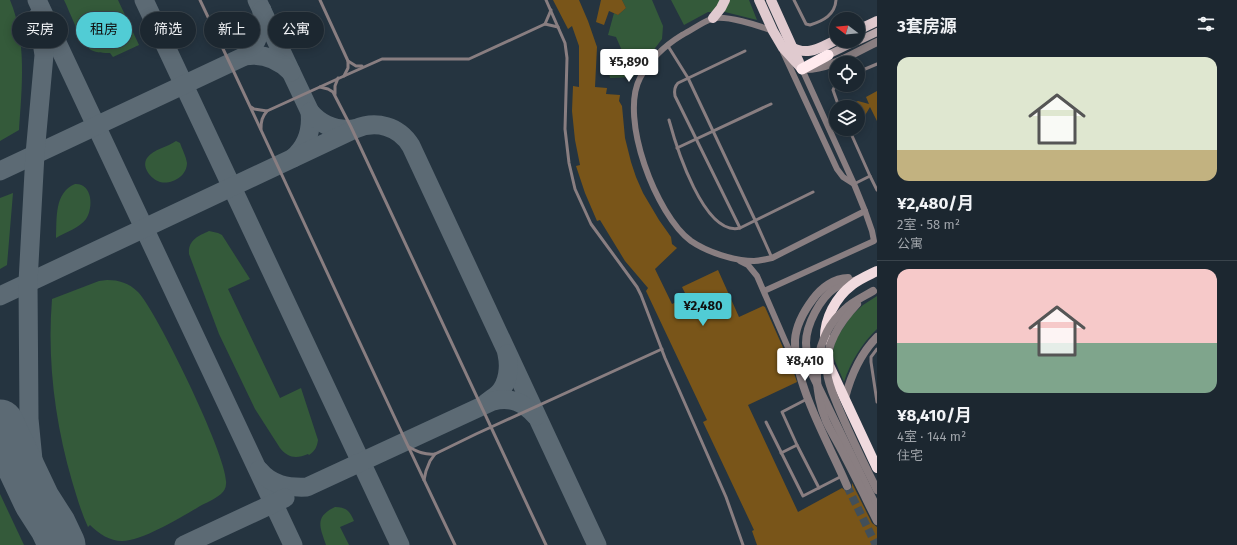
<!DOCTYPE html>
<html lang="zh">
<meta charset="utf-8">
<style>
:root{--surface:#1c2730;--page:#252f38;--text:#f1f3f6;--muted:#a0a5ab;--line:#3a444c;--accent:#51ccd5}
body{margin:0;font-family:"Fira Sans","Noto Sans SC",sans-serif;background:var(--page);color:var(--text);height:100vh;display:flex;flex-direction:column;font-size:15px;white-space:nowrap}
*{box-sizing:border-box;margin:0}
p{font-size:13px;color:var(--muted)}
.icon{flex:none;width:22px;height:22px;fill:none;stroke:currentColor;stroke-width:2;stroke-linecap:round;stroke-linejoin:round}
.map{position:relative;flex:1;overflow:hidden}
.details{display:flex;flex-direction:column;background:var(--surface);width:360px}
.details>*{flex:none}
.top-card{position:absolute;left:12px;top:12px;width:380px;height:36px;display:flex;gap:8px}
.needle{width:26px;rotate:286deg}
.buttons{position:absolute;left:829px;top:12px;display:grid;gap:8px}
.buttons a{display:grid;place-items:center;width:36px;height:36px;border-radius:50%;background:var(--surface);box-shadow:0 2px 10px #0003,0 0 0 1px var(--line);font-size:20px}
.price{position:absolute;translate:-50% -34px;padding:0 9px;border-radius:4px;background:#fff;color:#222;font-size:13px;line-height:26px;filter:drop-shadow(0 1px 2px #0008)}
.price::after{content:'';position:absolute;left:50%;top:24px;width:12px;height:9px;margin-left:-6px;background:inherit;clip-path:polygon(0 0,100% 0,50% 100%)}
.price.selected{background:var(--accent);color:#111}
ul{padding:0;list-style:none}
li{display:grid;align-content:center;gap:8px;height:212px;padding:0 20px}
li+li{border-top:1px solid var(--line)}
li span{display:grid;place-items:center;height:124px;border-radius:12px;color:#555}
li>.icon{margin-inline-start:auto}
span .icon{width:72px;height:72px;fill:#fffc;stroke-width:1}
li b{font-size:17px}
h2{display:flex;justify-content:space-between;align-items:center;height:48px;padding:0 20px;font-size:17px}
.tag{padding:0 14px;border-radius:18px;background:var(--surface);box-shadow:0 2px 10px #0003,0 0 0 1px var(--line);font-size:14px;line-height:36px}
.tag.selected{background:var(--accent);color:#111}
main{display:flex;flex:1;min-height:0}
.map>svg:first-child{display:block}
</style>
<main>
<div class="map">
<svg width="877" height="545" viewBox="0 0 877 545">
<rect width="100%" height="100%" fill="#253440"/>
<g fill="#345a3a">
<path d="M 0,0 L 10,0 C 27,41 22,87 19,130 L 0,141 Z"/>
<path d="M 64,0 L 118,0 L 139,45 L 113,57 L 110,53 C 104,53 97,53 91,50 C 81,43 70,12 64,0 Z"/>
<path d="M 622,0 L 652,0 L 663,26 L 662,39 L 633,77 L 610,78 L 607,64 L 623,53 L 616,37 L 608,35 L 614,13 L 618,15 L 626,8 Z"/>
<path d="M 671,0 L 749,0 L 757,20 L 725,12 L 708,12 L 684,25 Z"/>
<path d="M 176,141 L 180,143 C 182,149 186,156 187,163 C 187,176 172,185 160,182 C 151,179 141,167 147,158 C 153,149 168,147 176,141 Z"/>
<path d="M 75,184 C 92,183 94,207 86,219 C 79,228 66,232 56,238 C 57,218 54,193 75,184 Z"/>
<path d="M 13,193 L 7,265 L 0,269 L 0,198 Z"/>
<path d="M 209,231 L 218,233 L 222,235 L 250,279 L 228,289 L 280,398 L 301,388 L 318,440 C 317,447 315,451 309,455 L 308,454 C 296,459 288,458 280,448 L 255,409 L 219,334 L 189,254 C 188,240 198,236 209,231 Z"/>
<path d="M 107,280 C 119,280 129,283 138,292 C 156,310 230,461 226,484 C 226,488 224,491 221,494 C 215,499 206,503 200,506 C 182,517 142,541 122,541 C 110,541 99,534 90,525 L 88,527 C 81,512 77,497 72,481 C 55,422 47,360 52,299 L 99,281 Z"/>
<path d="M 877,296 L 877,329 C 862,343 850,363 844,382 L 832,354 L 836,339 L 851,316 L 863,305 Z"/>
<path d="M 0,494 L 24,545 L 0,545 Z"/>
<path d="M 335,507 C 346,507 350,511 354,521 L 340,527 L 349,545 L 326,545 C 320,527 314,517 335,507 Z"/>
</g>
<g fill="none" stroke-linecap="round" stroke-linejoin="round">
<g stroke="#5c6a74" stroke-width="19">
<path d="M 37,0 L 293,545"/>
<path d="M 144,0 L 400,545"/>
<path d="M 257,0 L 310,112 C 312,130 307,146 293,158"/>
<path d="M 245,56 C 258,43 263,28 262,10"/>
<path d="M 310,112 C 321,125 336,131 354,129"/>
<path d="M 0,171 L 245,56 C 263,53 278,59 291,72"/>
<path d="M 0,296 L 355,129 C 376,120 399,126 411,146 L 597,545"/>
<path d="M 486,403 C 490,400 495,397 499,393 C 508,383 510,367 507,354"/>
<path d="M 259,470 C 271,485 288,488 307,487 L 493,401 C 511,396 524,403 536,416"/>
<path d="M 37,501 L 29,419 L 28,282 L 35,154 L 44,55 L 38,16"/>
<path d="M 53,526 L 67,545"/>
<path d="M 184,545 L 285,498"/>
</g>
<path stroke="#5c6a74" stroke-width="47" d="M 0,423 L 37,501 L 53,526 L 62,545"/>
</g>
<g fill="#795519">
<path d="M 553,0 L 579,0 L 588,21 L 597,47 L 595,87 L 607,88 L 606,94 L 620,95 L 619,101 L 622,106 L 625,138 L 631,162 L 636,177 L 643,193 L 659,220 L 671,237 L 672,244 L 677,248 L 655,269 L 672,304 L 687,297 L 682,287 L 718,270 L 739,317 L 763,306 L 765,307 L 793,370 L 797,382 L 748,405 L 798,512 L 842,488 L 846,491 L 850,491 L 852,487 L 852,483 L 872,523 L 877,527 L 877,545 L 757,545 L 752,531 L 754,530 L 703,422 L 707,420 L 646,291 L 648,288 L 625,261 L 600,220 L 597,221 L 585,193 L 576,166 L 580,165 L 575,140 L 572,111 L 573,86 L 579,87 L 579,46 L 572,26 L 568,29 Z"/>
<path d="M 601,0 L 622,0 L 626,8 L 618,15 L 609,11 L 604,25 L 596,22 Z"/>
<path d="M 877,91 L 877,121 L 870,107 L 864,117 L 858,120 L 858,107 L 842,107 L 858,101 L 869,104 L 866,97 Z"/>
</g>
<g fill="none" stroke-linecap="round" stroke-linejoin="round">
<path stroke="#414f5a" stroke-width="8" stroke-dasharray="8 4" stroke-linecap="butt" d="M 847,486 L 876,545"/>
<g stroke="#897e81" stroke-width="3">
<path d="M 200,0 C 286,181 368,364 455,545"/>
<path d="M 546,0 L 565,43 L 567,58 L 565,129 L 569,163 L 575,189 L 591,224 L 637,287 L 641,295 L 665,358 L 726,497 L 743,545"/>
<path d="M 794,0 L 806,24 L 810,25 C 823,21 835,15 836,0"/>
<path d="M 545,24 L 551,10"/>
<path d="M 668,46 L 688,78 L 755,220 L 772,258"/>
<path d="M 348,61 L 356,66 L 362,66"/>
<path d="M 858,72 L 877,64"/>
<path d="M 344,76 L 382,59 L 469,59 L 545,24 L 558,27"/>
<path d="M 836,84 L 833,90 L 839,107"/>
<path d="M 320,87 L 328,89 L 333,92 L 351,127 L 546,545"/>
<path d="M 335,94 L 335,86 L 338,78"/>
<path d="M 251,107 L 254,109 L 267,111 L 344,76 L 348,68 L 348,61 L 320,0"/>
<path d="M 669,120 C 676,146 704,237 740,228 L 813,192"/>
<path d="M 261,129 C 261,121 262,117 267,111"/>
<path d="M 849,129 L 870,176 L 854,184"/>
<path d="M 677,148 L 771,104"/>
<path d="M 870,176 L 877,190"/>
<path d="M 740,228 L 675,96 C 674,91 674,87 678,83 L 745,51"/>
<path d="M 877,349 L 871,357 L 871,362 L 877,402"/>
<path d="M 766,422 L 803,496 L 842,476"/>
<path d="M 797,445 L 819,488"/>
<path d="M 409,447 C 418,452 425,455 435,454"/>
<path d="M 781,453 L 797,445 L 782,412 L 807,399"/>
<path d="M 424,480 L 426,471 L 430,461 L 435,454 L 476,434 L 662,349"/>
</g>
<g stroke="#897e81" stroke-width="6">
<path d="M 773,31 C 760,26 724,14 711,19 C 701,23 692,30 682,35 C 664,46 650,59 640,78 C 619,118 656,215 691,241 C 707,252 734,261 754,261 C 760,261 766,259 772,258 L 865,211 L 854,184 L 802,69"/>
<path d="M 783,52 L 837,169 L 843,177 L 854,184"/>
<path d="M 740,261 L 748,265 L 757,276 L 796,366"/>
<path d="M 764,291 L 874,241 L 872,231 L 865,211"/>
</g>
<g stroke="#897e81" stroke-width="8">
<path d="M 803,69 C 829,70 854,53 877,42"/>
<path d="M 858,280 C 850,282 842,283 835,288 C 820,298 806,325 806,343 C 806,354 810,366 813,376 L 877,508"/>
<path d="M 845,398 C 851,375 860,354 877,337"/>
<path d="M 847,486 C 830,445 794,385 795,340 C 796,325 804,311 813,299 C 821,288 834,278 848,278"/>
</g>
<g stroke="#baa9ad" stroke-width="8">
<path d="M 858,41 L 877,32"/>
<path d="M 828,55 L 857,41"/>
</g>
<g stroke="#e0cacf" stroke-width="10">
<path d="M 759,0 L 773,31 L 783,48 L 802,69"/>
<path d="M 771,0 L 799,62"/>
<path d="M 713,18 L 721,8 L 725,0"/>
<path d="M 858,30 L 877,21"/>
<path d="M 789,46 C 808,57 819,48 836,40"/>
</g>
<g stroke="#f0dade" stroke-width="10">
<path d="M 825,340 C 824,319 836,297 852,285 C 859,279 869,275 877,271"/>
<path d="M 828,356 L 829,365 L 877,468"/>
</g>
<path stroke="#ffeaee" stroke-width="11" d="M 802,69 L 828,55"/>
<g stroke="#897e81" stroke-width="8">
<path d="M 873,291 C 863,297 853,301 845,309 C 813,337 811,384 826,421 C 832,434 840,446 846,459 C 857,480 867,501 877,521"/>
<path d="M 857,304 C 840,322 824,345 827,372 C 828,383 833,394 837,404 C 849,433 863,462 877,490"/>
</g>
</g>
</svg>
<div class="buttons">
<a><svg class="needle" viewBox="-14 -14 28 28"><path d="M0-13l5 13h-10z" fill="#e53935"/><path d="M0 13l5-13h-10z" fill="#a0a5ab"/></svg></a>
<a><svg class="icon" aria-label="locate" viewBox="0 0 24 24"><circle cx="12" cy="12" r="6"/><path d="M12 2v4M12 18v4M2 12h4M18 12h4"/></svg></a>
<a><svg class="icon" aria-label="layers" viewBox="0 0 24 24"><path d="M12 4l9 5-9 5-9-5zM3 14l9 5 9-5"/></svg></a>
</div>
<b class="price" style="left:629px;top:83px">¥5,890</b>
<b class="price selected" style="left:703px;top:327px">¥2,480</b>
<b class="price" style="left:805px;top:382px">¥8,410</b>
<div class="top-card">
<a class="tag">买房</a>
<a class="tag selected">租房</a>
<a class="tag">筛选</a>
<a class="tag">新上</a>
<a class="tag">公寓</a>
</div>
</div>
<section class="details">
<h2>3套房源<svg class="icon" aria-label="filters" viewBox="0 0 24 24"><path d="M4 7h16M4 17h16"/><circle cx="9" cy="7" r="2"/><circle cx="15" cy="17" r="2"/></svg></h2>
<ul>
<li><span style="background:linear-gradient(#dfe7d0 75%,#c2b280 0)"><svg class="icon" aria-label="home" viewBox="0 0 24 24"><path d="M3 11l9-7 9 7M6 9v11h12V9"/></svg></span><div><b>¥2,480/月</b><p>2室 · 58 m²</p><p>公寓</p></div></li>
<li><span style="background:linear-gradient(#f6c9c9 60%,#7fa58c 0)"><svg class="icon" aria-label="home" viewBox="0 0 24 24"><path d="M3 11l9-7 9 7M6 9v11h12V9"/></svg></span><div><b>¥8,410/月</b><p>4室 · 144 m²</p><p>住宅</p></div></li>
</ul>
</section>
</main>
